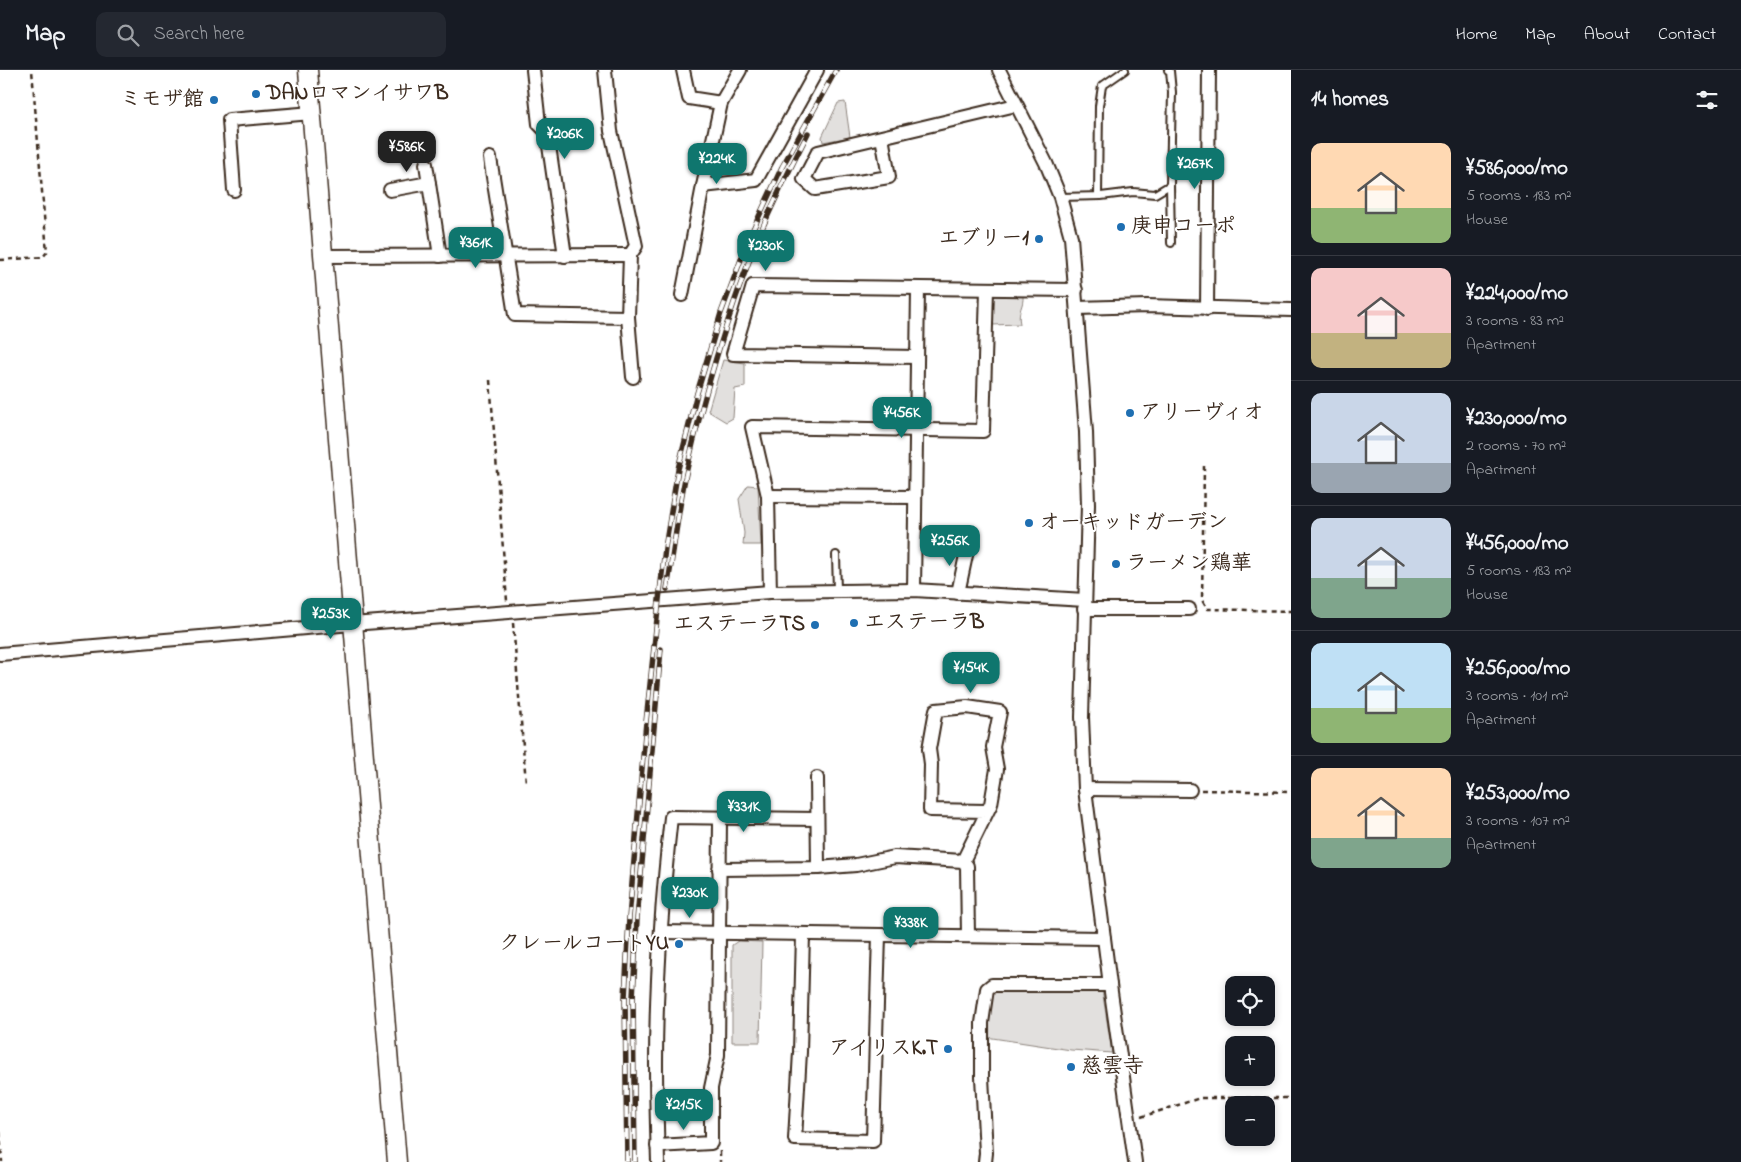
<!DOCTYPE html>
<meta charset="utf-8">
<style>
:root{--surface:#171b24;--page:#242831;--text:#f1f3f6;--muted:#9ea1a6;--line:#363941;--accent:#0f766e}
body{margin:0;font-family:"Indie Flower","Klee One",sans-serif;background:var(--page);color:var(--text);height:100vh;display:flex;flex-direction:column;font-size:19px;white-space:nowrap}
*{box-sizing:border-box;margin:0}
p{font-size:16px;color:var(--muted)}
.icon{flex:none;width:28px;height:28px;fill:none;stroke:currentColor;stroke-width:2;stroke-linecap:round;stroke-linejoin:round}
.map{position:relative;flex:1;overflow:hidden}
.panel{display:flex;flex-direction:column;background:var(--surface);width:450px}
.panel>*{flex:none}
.buttons{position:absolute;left:1225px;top:906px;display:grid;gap:10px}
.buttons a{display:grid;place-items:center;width:50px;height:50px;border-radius:10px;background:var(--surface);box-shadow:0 2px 8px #0003;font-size:25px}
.price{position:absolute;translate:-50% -42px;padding:0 11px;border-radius:10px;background:var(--accent);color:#fff;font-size:16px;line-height:32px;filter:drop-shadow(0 1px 2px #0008)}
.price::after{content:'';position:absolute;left:50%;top:30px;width:15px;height:11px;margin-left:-8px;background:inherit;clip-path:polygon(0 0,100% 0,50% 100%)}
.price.current{background:#222;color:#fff}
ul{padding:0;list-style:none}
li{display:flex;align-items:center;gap:15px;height:125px;padding:0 20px}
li+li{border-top:1px solid var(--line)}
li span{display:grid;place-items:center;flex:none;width:140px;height:100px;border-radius:10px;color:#555}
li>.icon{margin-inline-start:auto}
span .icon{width:60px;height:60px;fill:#fffc;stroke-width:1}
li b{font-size:21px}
h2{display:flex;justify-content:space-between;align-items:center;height:60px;padding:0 20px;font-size:21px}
header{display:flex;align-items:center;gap:30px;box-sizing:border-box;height:70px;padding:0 25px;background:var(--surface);border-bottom:1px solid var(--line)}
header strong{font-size:24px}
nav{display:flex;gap:28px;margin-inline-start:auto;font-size:18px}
.search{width:350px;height:45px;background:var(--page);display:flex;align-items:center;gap:12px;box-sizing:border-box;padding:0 18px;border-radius:10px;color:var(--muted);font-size:19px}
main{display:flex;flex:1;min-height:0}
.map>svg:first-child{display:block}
</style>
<header>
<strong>Map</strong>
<div class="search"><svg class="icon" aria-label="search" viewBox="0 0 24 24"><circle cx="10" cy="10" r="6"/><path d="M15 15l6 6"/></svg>Search here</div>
<nav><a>Home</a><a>Map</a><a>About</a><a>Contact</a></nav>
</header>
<main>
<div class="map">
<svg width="1291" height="1092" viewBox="0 0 1291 1092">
<rect width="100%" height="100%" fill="#fff"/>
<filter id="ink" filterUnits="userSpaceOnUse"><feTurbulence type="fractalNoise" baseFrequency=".02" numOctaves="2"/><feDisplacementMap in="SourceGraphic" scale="10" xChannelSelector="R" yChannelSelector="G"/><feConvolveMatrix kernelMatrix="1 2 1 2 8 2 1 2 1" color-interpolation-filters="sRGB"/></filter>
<g filter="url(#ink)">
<g fill="#e2e0de" stroke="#8e857e">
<path d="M 845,32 L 850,67 L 823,72 L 822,67 L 838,33 Z"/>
<path d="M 994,224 L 1023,225 C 1024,238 1017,239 1020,254 L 992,255 Z"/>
<path d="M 723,290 L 745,293 L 745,317 L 735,319 L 733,348 L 726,352 L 708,341 Z"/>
<path d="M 748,415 L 758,416 L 761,475 L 743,475 L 744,463 L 739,429 Z"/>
<path d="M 738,871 L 762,872 L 760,972 L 732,972 L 732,875 Z"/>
<path d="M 996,919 L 1102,919 L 1112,983 L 1071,980 L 986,967 L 990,923 Z"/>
</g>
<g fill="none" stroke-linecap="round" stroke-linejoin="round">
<defs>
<g id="lane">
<path d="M 1168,0 L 1170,1 L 1172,22 L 1170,115 L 1171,173"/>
<path d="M 1098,126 L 1099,36 L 1102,16 L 1125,0"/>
<path d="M 1060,127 L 1101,126 L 1133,122 L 1155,124 L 1170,115"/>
<path d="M 836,485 L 837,521"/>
</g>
<g id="street">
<path d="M 533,0 L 539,54 L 547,62 L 565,186"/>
<path d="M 605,0 L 611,61 L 636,176 L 630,185 L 628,247 L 633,307"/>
<path d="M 683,0 L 689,28 L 721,33"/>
<path d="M 999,0 L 1046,93 L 1060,127 L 1071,167 L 1086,362 L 1088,435 L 1082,647 L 1085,719 L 1110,915 L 1135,1092"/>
<path d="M 882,67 L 889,107 L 815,119 L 804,109 L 818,82 L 1016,35"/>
<path d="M 490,88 L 515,245 L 628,247"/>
<path d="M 426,94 L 440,186"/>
<path d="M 703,116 L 756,110 L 817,0"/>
<path d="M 234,120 L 229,50 L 312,43"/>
<path d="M 390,120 L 429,113"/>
<path d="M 322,186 L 630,185"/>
<path d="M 682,225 L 703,116 L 721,33 L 740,0"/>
<path d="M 1077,238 L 1147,236 L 1291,240"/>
<path d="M 1207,239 L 1209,0"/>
<path d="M 917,287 L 733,284 L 753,216 L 1076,220"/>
<path d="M 768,426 L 915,427"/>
<path d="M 914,520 L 918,218"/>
<path d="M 770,522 L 768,426 L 752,357 L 983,361 L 987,219"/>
<path d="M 958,523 L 968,476"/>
<path d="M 1084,539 L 1189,539"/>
<path d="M 0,584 L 352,554 L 770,522 L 914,520 L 1085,530"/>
<path d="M 817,708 L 818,798"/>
<path d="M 1085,719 L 1190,720"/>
<path d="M 963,791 L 991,734 L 997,699 L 993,677 L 1000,642 L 967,637 L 936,640 L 929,679 L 931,694 L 930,740 L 986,741"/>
<path d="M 719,799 L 818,798 L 856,795 L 895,787 L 963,791 L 967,796 L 968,866"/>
<path d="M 661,862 L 1104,868"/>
<path d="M 803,864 L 800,982 L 795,1069 L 873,1071 L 879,865"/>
<path d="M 657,1076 L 711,1073 L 711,1018 L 718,985 L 720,749"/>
<path d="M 658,1092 C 657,1059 656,1026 656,993 C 656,911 662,829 671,747 L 817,749"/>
<path d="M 985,1092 L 986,1083 L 982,1007 L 982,953 L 987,919 L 992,915 L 1110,915"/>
</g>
<path id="secondary" d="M 308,0 L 397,1092"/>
</defs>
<use href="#lane" stroke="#3b2a1e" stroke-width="10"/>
<use href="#street" stroke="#3b2a1e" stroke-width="16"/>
<use href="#secondary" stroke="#3b2a1e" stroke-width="21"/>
<g stroke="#3b2a1e" stroke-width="2.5" stroke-dasharray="5 4" stroke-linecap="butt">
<path d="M 0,190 L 43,187 L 47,182 L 32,0"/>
<path d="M 490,310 L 507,531"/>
<path d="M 1204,396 L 1202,530 L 1207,539 L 1291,541"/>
<path d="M 513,553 L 526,713"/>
<path d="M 1201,720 L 1291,722"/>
<path d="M 1141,1047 L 1200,1028 L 1291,1028"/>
<path d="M 0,1062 L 2,1092"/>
<path d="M 720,1081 L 720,1092"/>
</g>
<use href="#lane" stroke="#fff" stroke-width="6"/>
<use href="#street" stroke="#fff" stroke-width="12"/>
<use href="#secondary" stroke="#fff" stroke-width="18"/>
<defs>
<g id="rail">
<path d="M 667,519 C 674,480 678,439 687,399 C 704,323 727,247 756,173 C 771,136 790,99 808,63"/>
<path d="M 627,1092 L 625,928 L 629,848 L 646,652 L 659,530 L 665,478 L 678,399 L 697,323 L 721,243 L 749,168 L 782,97 L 836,0"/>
<path d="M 635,1092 L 633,928 L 637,849 L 661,579"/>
</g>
</defs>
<use href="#rail" stroke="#3b2a1e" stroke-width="5.5"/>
<use href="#rail" stroke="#fff" stroke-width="4" stroke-dasharray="11" stroke-linecap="butt"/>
</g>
</g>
<g fill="#1f6fb2" stroke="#fff" stroke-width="2">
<circle cx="256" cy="24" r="5"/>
<circle cx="214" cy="30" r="5"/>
<circle cx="1121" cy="157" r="5"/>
<circle cx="1039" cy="169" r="5"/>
<circle cx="1130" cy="343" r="5"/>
<circle cx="1029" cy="453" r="5"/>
<circle cx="1116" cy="494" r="5"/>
<circle cx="854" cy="553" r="5"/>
<circle cx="815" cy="555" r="5"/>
<circle cx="679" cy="874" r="5"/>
<circle cx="948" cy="979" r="5"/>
<circle cx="1071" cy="997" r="5"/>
</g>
<g text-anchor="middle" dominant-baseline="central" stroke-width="4" stroke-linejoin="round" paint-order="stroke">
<g font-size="21" font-weight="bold" fill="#3b2a1e" stroke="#fff" text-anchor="start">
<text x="266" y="24">DANロマンイサワB</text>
<text x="204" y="30" text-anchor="end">ミモザ館</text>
<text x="1131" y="157">庚申コーポ</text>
<text x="1029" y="169" text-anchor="end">エブリー1</text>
<text x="1140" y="343">アリーヴィオ</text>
<text x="1039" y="453">オーキッドガーデン</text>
<text x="1126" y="494">ラーメン鶏華</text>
<text x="864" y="553">エステーラB</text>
<text x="805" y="555" text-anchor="end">エステーラTS</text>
<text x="669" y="874" text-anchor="end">クレールコートYU</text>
<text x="938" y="979" text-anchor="end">アイリスK.T</text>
<text x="1081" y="997">慈雲寺</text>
</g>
</g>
</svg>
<div class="buttons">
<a><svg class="icon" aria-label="locate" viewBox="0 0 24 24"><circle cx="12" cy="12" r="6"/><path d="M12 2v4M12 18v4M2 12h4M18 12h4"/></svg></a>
<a>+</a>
<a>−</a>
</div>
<b class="price" style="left:565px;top:90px">¥206K</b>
<b class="price current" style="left:407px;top:103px">¥586K</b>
<b class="price" style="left:717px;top:115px">¥224K</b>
<b class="price" style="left:1195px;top:120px">¥267K</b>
<b class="price" style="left:476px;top:199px">¥361K</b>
<b class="price" style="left:766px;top:202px">¥230K</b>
<b class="price" style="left:902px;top:369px">¥456K</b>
<b class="price" style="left:950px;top:497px">¥256K</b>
<b class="price" style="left:331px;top:570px">¥253K</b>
<b class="price" style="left:971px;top:624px">¥154K</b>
<b class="price" style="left:744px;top:763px">¥331K</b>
<b class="price" style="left:690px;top:849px">¥230K</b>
<b class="price" style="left:911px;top:879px">¥338K</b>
<b class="price" style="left:684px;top:1061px">¥215K</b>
</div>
<section class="panel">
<h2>14 homes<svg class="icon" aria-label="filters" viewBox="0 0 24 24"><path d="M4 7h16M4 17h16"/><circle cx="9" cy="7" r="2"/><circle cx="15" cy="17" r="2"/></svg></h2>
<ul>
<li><span style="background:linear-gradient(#ffd9b3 65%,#8fb573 0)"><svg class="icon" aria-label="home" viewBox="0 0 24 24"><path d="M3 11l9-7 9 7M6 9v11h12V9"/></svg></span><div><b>¥586,000/mo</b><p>5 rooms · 183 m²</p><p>House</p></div></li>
<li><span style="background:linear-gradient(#f6c9c9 65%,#c2b280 0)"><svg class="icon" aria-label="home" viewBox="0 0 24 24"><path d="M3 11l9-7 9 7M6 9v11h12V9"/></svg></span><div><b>¥224,000/mo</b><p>3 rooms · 83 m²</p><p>Apartment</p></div></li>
<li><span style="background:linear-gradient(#c9d6e8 70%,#9aa5b1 0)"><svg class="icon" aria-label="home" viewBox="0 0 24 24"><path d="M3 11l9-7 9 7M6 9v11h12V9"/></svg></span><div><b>¥230,000/mo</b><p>2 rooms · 70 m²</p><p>Apartment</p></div></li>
<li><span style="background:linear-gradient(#c9d6e8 60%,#7fa58c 0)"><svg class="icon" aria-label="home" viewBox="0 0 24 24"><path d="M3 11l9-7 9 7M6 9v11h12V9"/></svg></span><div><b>¥456,000/mo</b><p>5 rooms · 183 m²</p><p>House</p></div></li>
<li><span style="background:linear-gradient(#bfe0f5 65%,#8fb573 0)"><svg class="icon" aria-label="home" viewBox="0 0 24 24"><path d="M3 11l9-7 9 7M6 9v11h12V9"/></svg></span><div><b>¥256,000/mo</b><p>3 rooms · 101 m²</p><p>Apartment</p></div></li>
<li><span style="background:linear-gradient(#ffd9b3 70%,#7fa58c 0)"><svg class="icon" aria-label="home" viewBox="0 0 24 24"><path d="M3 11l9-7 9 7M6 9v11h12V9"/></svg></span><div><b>¥253,000/mo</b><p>3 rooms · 107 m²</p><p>Apartment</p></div></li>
</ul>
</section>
</main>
